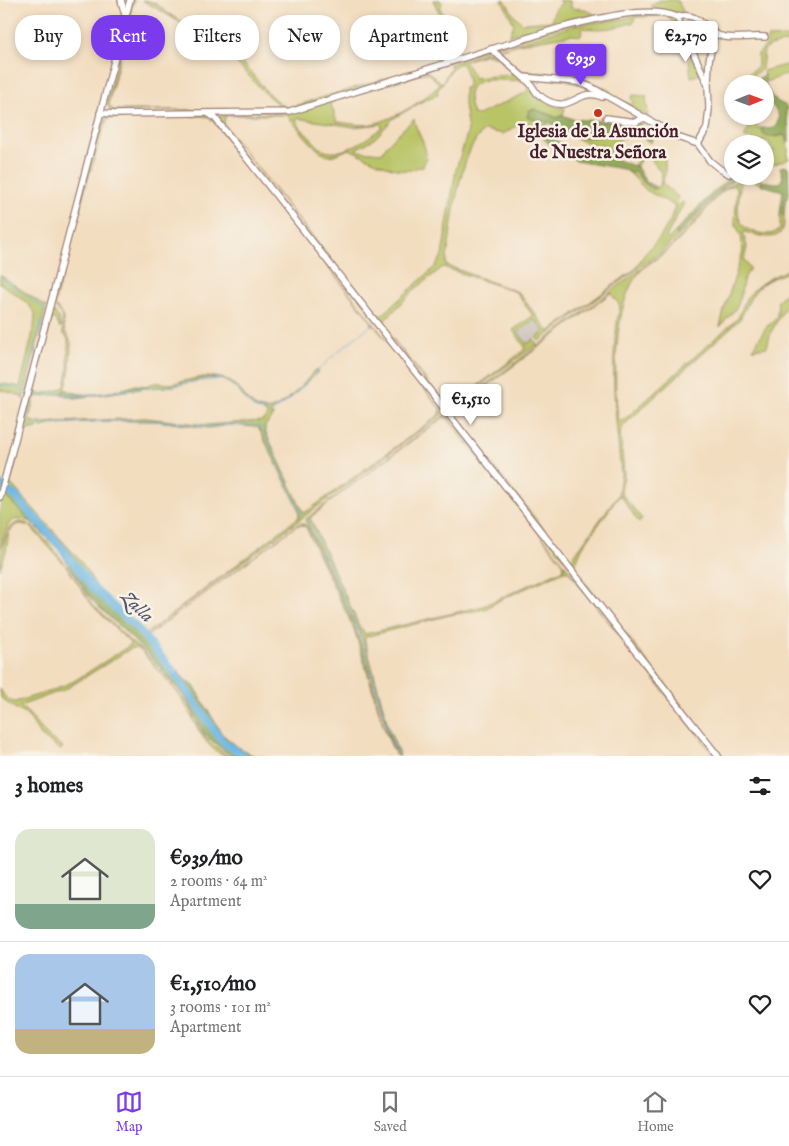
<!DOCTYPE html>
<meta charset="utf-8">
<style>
:root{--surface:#fff;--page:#f2f2f2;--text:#202124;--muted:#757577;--line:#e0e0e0;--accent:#7c3aed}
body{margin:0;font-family:"IM FELL English",serif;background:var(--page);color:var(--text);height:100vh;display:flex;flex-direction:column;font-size:19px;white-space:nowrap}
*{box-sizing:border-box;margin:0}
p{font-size:16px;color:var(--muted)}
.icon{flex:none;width:28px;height:28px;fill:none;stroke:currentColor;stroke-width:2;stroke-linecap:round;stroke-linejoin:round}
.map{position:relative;height:756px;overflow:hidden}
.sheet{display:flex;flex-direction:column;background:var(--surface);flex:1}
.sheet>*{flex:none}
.banner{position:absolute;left:15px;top:15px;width:500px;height:45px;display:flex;gap:10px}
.needle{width:32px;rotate:89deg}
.fabs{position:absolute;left:724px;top:75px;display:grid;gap:10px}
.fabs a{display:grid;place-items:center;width:50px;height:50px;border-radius:50%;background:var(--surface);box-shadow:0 2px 8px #0003;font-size:25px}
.price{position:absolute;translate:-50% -42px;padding:0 11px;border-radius:5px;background:#fff;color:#222;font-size:16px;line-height:32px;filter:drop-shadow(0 1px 2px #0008)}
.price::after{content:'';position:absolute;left:50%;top:30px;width:15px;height:11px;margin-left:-8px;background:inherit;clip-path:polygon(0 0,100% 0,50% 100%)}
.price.active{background:var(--accent);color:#fff}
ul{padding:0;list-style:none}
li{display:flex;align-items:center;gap:15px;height:125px;padding:0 15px}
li+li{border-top:1px solid var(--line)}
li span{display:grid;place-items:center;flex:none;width:140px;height:100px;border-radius:15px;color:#555}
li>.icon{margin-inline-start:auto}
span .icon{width:60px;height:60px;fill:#fffc;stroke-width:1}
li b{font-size:21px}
h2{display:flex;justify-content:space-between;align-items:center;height:60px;padding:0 15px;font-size:21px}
.chip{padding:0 18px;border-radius:20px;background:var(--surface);box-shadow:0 2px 8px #0003;font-size:18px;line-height:45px}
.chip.active{background:var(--accent);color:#fff}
.dock{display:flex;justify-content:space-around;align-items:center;height:70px;border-top:1px solid var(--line);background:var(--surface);font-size:14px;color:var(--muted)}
.dock a{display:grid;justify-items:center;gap:2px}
.dock .active{color:var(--accent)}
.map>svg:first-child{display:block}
</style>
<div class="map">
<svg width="789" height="756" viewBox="0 0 789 756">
<rect width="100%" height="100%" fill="#f7f3e8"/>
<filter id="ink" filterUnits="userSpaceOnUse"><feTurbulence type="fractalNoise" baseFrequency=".02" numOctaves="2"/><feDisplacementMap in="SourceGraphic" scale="10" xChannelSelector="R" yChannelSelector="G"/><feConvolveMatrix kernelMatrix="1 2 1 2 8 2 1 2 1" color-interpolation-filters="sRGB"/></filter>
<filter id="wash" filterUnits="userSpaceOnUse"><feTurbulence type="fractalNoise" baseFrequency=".0096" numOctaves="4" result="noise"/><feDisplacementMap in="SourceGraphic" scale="20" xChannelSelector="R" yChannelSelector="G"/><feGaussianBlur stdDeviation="1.12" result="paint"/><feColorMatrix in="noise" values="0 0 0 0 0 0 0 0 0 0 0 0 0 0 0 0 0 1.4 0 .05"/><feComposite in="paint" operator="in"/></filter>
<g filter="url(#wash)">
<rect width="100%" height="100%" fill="#f3ddbf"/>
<path fill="#ccc2b9" d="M 535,320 L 544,332 L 528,344 L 518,332 Z"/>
<g fill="#b9c466" stroke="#827248" fill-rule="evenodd">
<path d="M 132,0 L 135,0 L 132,7 L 109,102 L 110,107 L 114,110 L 280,110 L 282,108 L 267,95 L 228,54 L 207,38 L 142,0 C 152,0 159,5 166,12 C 191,28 216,40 238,59 C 256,74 267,99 288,108 L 433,64 L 435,61 L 433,53 L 451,47 L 448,31 L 433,0 L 440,0 L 442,4 L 440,8 L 449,25 L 456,52 L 461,55 L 525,35 L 524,30 L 509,36 L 514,24 L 502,0 L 505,0 L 513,14 L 522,23 L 552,21 C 553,13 555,8 562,3 L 558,0 L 572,1 L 570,6 L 576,9 L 579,8 L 593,13 L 594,16 L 564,20 L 570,24 L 454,60 L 454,54 L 451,50 L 436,53 L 435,54 L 438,65 L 289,110 L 115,111 L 110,110 L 107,102 Z"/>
<path d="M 660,0 L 677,0 L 683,11 L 682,14 L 653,11 L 651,5 Z"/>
<path d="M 652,14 L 670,15 L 676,19 L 701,74 L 691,77 L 689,61 L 691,55 L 670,18 L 663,16 L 635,17 L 634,22 C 613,29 604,30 582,28 L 581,36 L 571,35 L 518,44 L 499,50 L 500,53 L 521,71 L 546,73 L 547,75 L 560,79 L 534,77 L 522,74 L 496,50 L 575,25 L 621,19 L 636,15 Z"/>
<path d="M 789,37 L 789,42 L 770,46 L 764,50 L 762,69 L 746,80 L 744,84 L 737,84 L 758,66 L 758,54 L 767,44 L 767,38 Z"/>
<path d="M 488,52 L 493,53 L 525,80 C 501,83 455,68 473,114 L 478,115 L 525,93 L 531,86 C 542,97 549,107 565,108 L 563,115 L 557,118 L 545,112 L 532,119 L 548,122 L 547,125 L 521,123 L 503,134 L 485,130 C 458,149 451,233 446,265 L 518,292 L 549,332 L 634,270 L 644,255 L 660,237 L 670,221 L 675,206 L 646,190 L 630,173 L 634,170 L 644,183 L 654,189 L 660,186 L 662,174 L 649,156 L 647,154 L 644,155 L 637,165 L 637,167 L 634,165 C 647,149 646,152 665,158 L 665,174 L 662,183 L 678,197 L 677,202 L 680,205 L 682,202 L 684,203 L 666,237 L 668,239 L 677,230 L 676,234 L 678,236 L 662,251 L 539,341 L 536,338 L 544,332 L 535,320 L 518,332 L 527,344 L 534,339 L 537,344 L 447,409 L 219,119 L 220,115 L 279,113 L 427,71 L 442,83 L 451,68 L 450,64 ZM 486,54 L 497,57 L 513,72 L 512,74 L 475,78 L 465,61 ZM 461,63 C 466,71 468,77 468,87 L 464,88 L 464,104 L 468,131 L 456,169 L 442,256 L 435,267 L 383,314 L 377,317 L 223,125 L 226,115 L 287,115 C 294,123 320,157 330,156 C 336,155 344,151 349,149 C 366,156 402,179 418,167 L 422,168 C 433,149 417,137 414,119 C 405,128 386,143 382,153 L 359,151 L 356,149 L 374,139 L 394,118 L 425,100 L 438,94 L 437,91 C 444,83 450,66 461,63 ZM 424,73 L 428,73 L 440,84 C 427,99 393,120 372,124 C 361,126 348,123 337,122 L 330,102 ZM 296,118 L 354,127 L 381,124 L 382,127 C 371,137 341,157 325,151 C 319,148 314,142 310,137 C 304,132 298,126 296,118 ZM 443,267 L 516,292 L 533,316 L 513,330 L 525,347 L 523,351 L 462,398 L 447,406 L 384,328 L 384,321 L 414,290 Z"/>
<path d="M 789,64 L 789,77 L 786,75 L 765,82 L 763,71 Z"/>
<path d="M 633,95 L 646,96 L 648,116 L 619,102 L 620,100 L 632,105 L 633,101 L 631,99 Z"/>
<path d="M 205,114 L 214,120 L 443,412 L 441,415 L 146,634 L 299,517 L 298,507 L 258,427 L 230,425 L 208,428 L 157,421 L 108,421 L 55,424 L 24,431 L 10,483 L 80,560 L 99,590 C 87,581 81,565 71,553 C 51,529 29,507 5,486 L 50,316 L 54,312 L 59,318 L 61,327 L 60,328 L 55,319 L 52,319 L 33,389 L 33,391 L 41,394 L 59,390 L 65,386 L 68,371 L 68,339 L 63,333 L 63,317 L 53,304 L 91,160 L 103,121 L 107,117 L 112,116 ZM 130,116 L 202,116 L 209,117 L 214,122 L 371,321 L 372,326 L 374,325 L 440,409 L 438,416 L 306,512 L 303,512 L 265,431 L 265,426 L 274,415 L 271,416 L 271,413 L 297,392 L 318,372 L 315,370 C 301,386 272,427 249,401 C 241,392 236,383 224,379 C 207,373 191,380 175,383 C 169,385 161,382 156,383 C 153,383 149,385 146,386 L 147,388 C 156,387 165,387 174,386 C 190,383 211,373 227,382 C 245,392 243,405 267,413 L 266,418 L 262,421 L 207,425 L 145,418 L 39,423 L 31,421 L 29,418 L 35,397 L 61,394 C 72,381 70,359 71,343 C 70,338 65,333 64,328 C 63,318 62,313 54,305 L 84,192 L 106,121 L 111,118 Z"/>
<path d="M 746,116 L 750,116 C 753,126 760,124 764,135 L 777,137 L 784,135 C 788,142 789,148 787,156 L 789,159 L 769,166 L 774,150 L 772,150 L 769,142 L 763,140 L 760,144 L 755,144 L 753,138 L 745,138 L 745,135 L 749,128 Z"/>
<path d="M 562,130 C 573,130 571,134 580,137 C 589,139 614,133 623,131 L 624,137 L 616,142 L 605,157 L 608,149 L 606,146 C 587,143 578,142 562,130 Z"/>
<path d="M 756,176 L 759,176 L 759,179 L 762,181 L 762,185 L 750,179 L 742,182 L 740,185 C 739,207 731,229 760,233 C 768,235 774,234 780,229 L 780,213 L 784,216 C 787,245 762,237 745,232 L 743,233 L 747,247 L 744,260 L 750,268 L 743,281 L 740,299 L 737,307 L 720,327 L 724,310 L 743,251 L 741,236 L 735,223 L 737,189 L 734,185 C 719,189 702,216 691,228 C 682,237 673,246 663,254 C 655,260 645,265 639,273 C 614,300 613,383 618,418 L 620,420 L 625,419 L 738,318 C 741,312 743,305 746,299 C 757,283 772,277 789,269 L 789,271 C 782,275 774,277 767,281 C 752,289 748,305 740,319 L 625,424 L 620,431 L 624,474 L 621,493 L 642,519 L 639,523 L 621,496 L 619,496 L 582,548 L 575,565 L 577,572 L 722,756 L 720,756 L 449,412 L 668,249 L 681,236 L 721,191 L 735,182 ZM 611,293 L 620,306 C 608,366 616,416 621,475 L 618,495 L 570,561 L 455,419 L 456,409 Z"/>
<path d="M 0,275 L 46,307 L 23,400 L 22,396 L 0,390 L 0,383 L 20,387 L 34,328 L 35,313 L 26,302 L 0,283 Z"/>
<path d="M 789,290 L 789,300 L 771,332 L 767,347 L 753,349 L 766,327 L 773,322 L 777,316 L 778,300 Z"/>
<path d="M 445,415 L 448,416 L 715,756 L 568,571 L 564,571 L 502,599 L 485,609 L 450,615 L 365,637 L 365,641 L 389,729 L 400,756 L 398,756 L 389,736 L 360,633 L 306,522 L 306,519 ZM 444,417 L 447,418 L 563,563 L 564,569 L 483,606 L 365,634 L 360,628 L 310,518 L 342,492 Z"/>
<path d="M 3,494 L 32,522 C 4,512 8,531 0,548 L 0,507 Z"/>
<path d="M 18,522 L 26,523 L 32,526 L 51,546 L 69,569 L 91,603 L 132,643 L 143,651 L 179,694 L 206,739 L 228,756 C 200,750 193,712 178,693 C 167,679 155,667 144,654 C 139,649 137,647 130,649 L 66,689 L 20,706 L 30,715 L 47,736 L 63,747 L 61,750 L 41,736 L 31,720 L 26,715 L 10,705 L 1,698 L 0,689 C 4,695 7,701 15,702 L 54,690 L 74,681 L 129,646 L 130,643 L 93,606 L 66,566 L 30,526 L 21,524 L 16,525 L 9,532 L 6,551 L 0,569 C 0,555 3,529 18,522 Z"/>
<path d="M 301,523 L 304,524 L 307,527 L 354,624 L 364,653 L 383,724 L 396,756 L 386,734 L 354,629 L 311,539 L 306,527 L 302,525 L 296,526 L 148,635 L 297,525 Z"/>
</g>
<g fill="#92aa5b" stroke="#6e6443">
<path d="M 546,73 C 570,75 590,80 610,91 L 608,95 L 555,76 L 547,75 Z"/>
<path d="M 764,75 C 766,86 767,93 777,101 C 781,104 785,104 788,108 L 786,110 L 789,128 L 789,143 L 784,135 L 769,137 L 764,135 L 761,128 L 772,129 C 789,114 768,107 765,92 C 764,90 765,87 765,84 L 761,84 L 759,78 Z"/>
<path d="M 535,109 L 557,118 L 563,115 L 572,119 L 643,124 L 640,131 L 652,138 L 651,143 C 641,136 635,135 624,137 L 623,131 L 588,138 L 579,137 L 570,130 L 562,130 L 548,122 L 532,119 L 527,117 L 529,110 Z"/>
<path d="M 543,125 L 547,125 L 545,133 L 571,150 L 605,157 L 610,152 L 611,158 L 637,167 L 646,182 L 656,187 L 654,189 L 650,188 L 634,170 L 630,173 L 623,169 L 576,161 L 570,156 L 554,148 L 541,136 Z"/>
<path d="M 784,166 L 788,167 L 789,194 L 785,202 L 784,216 L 780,213 L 783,191 L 762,185 L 762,181 L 774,183 L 780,183 L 783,177 L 780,167 Z"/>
<path d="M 725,174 L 734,176 L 733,180 L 718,192 L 678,236 L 676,234 L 677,230 L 708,197 L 727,180 L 723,176 Z"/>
<path d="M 136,385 L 146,386 L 147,388 L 75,398 L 61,394 L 66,389 C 82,400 118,391 136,385 Z"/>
<path d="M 5,486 L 24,502 L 72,554 L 94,586 L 109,603 L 142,629 L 184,679 L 194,686 L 222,734 L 238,747 L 254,756 L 231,756 L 205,735 L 183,695 L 167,676 L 147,653 L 98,606 L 90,598 L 60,551 L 3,494 Z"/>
</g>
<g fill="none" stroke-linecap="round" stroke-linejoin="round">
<g stroke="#69b5e2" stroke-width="1">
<path d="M 0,277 L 43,308 L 43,313"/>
<path d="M 0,385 L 6,385 L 24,391"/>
<path d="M 23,390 L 42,319"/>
<path d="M 31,394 L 33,394 L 25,423 L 27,425 L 127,420 L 156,421 L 205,426 L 257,425 L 261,426 L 302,515"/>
<path d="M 33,394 L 42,396 L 60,393 L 75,396 L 136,389 L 166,387 L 193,382 L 219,379 L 231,383 L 253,408 L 269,412 C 290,405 303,384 319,369 C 336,353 354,338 373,324"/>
<path d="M 307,519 L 360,634 L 391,739 L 399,756"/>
</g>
<path stroke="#69b5e2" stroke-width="8" d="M 0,485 L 15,496 L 60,546 L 94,589 L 137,628 L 172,670 L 222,741 L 244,756"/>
</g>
</g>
<g filter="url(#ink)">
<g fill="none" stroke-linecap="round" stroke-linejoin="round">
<defs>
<g id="minor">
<path d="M 121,0 L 125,15"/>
<path d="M 677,17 C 702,10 704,34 725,37 C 737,39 752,36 765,37"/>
<path d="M 491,49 L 523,77 L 577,82 L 591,87 L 680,138 L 698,144 L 710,161 L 720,169 L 729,174"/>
<path d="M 523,77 C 526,80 530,82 532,86 C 535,89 535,93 539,95 C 570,120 577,85 602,97"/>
<path d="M 708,83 L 709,61 L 714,33"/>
<path d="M 100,113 L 116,114 L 290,112 L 556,29 C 588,21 647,4 677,17 L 708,85 L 709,108 L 707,128 L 698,144"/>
<path d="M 208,113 L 215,118 L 718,756"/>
<path d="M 606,118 L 636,122 L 644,118"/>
<path d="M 0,497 L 130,0"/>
</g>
</defs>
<use href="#minor" stroke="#9e7e75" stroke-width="8"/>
<use href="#minor" stroke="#fff" stroke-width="5.5"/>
</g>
</g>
<circle fill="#c8321e" stroke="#f7f3e8" stroke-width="2" cx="598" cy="113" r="5"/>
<g text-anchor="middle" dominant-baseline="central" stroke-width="5" stroke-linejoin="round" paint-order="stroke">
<g font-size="18" font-weight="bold" fill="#4a1f2b" stroke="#f7f3e8">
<text x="598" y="132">Iglesia de la Asunción<tspan x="598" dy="21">de Nuestra Señora</tspan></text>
</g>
<g font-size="19" font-style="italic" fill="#55546b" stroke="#f7f3e8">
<text transform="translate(137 607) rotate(44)">Zalla</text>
</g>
</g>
</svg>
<div class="fabs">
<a><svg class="needle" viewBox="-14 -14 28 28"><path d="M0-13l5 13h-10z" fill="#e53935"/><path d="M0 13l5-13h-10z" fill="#757577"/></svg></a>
<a><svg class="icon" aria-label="layers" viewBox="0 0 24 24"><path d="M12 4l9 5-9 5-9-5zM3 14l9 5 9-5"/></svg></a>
</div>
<b class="price" style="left:686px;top:63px">€2,170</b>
<b class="price active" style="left:581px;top:86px">€939</b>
<b class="price" style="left:471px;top:426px">€1,510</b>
<div class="banner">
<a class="chip">Buy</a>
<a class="chip active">Rent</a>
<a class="chip">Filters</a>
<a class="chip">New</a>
<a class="chip">Apartment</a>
</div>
</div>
<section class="sheet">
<h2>3 homes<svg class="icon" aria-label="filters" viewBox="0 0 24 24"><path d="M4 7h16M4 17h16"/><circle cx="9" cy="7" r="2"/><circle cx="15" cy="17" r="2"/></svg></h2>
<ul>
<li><span style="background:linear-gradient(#dfe7d0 75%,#7fa58c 0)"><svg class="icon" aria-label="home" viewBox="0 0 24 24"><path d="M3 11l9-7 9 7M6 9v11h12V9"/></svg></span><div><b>€939/mo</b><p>2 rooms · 64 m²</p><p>Apartment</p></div><svg class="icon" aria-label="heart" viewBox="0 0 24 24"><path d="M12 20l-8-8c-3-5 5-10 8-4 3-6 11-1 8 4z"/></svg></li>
<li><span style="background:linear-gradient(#a9c7e8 75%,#c2b280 0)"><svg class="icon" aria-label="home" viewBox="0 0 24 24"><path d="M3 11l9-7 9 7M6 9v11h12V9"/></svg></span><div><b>€1,510/mo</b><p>3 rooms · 101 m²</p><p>Apartment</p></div><svg class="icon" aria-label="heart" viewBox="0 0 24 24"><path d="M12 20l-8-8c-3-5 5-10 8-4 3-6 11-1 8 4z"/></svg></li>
</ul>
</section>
<nav class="dock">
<a class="active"><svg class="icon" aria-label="map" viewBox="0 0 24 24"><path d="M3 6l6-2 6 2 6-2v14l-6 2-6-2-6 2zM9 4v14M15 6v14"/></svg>Map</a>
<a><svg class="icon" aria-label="saved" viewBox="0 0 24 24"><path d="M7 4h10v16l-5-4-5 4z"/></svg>Saved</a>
<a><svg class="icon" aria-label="home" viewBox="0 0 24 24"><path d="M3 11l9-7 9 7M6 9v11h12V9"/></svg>Home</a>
</nav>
